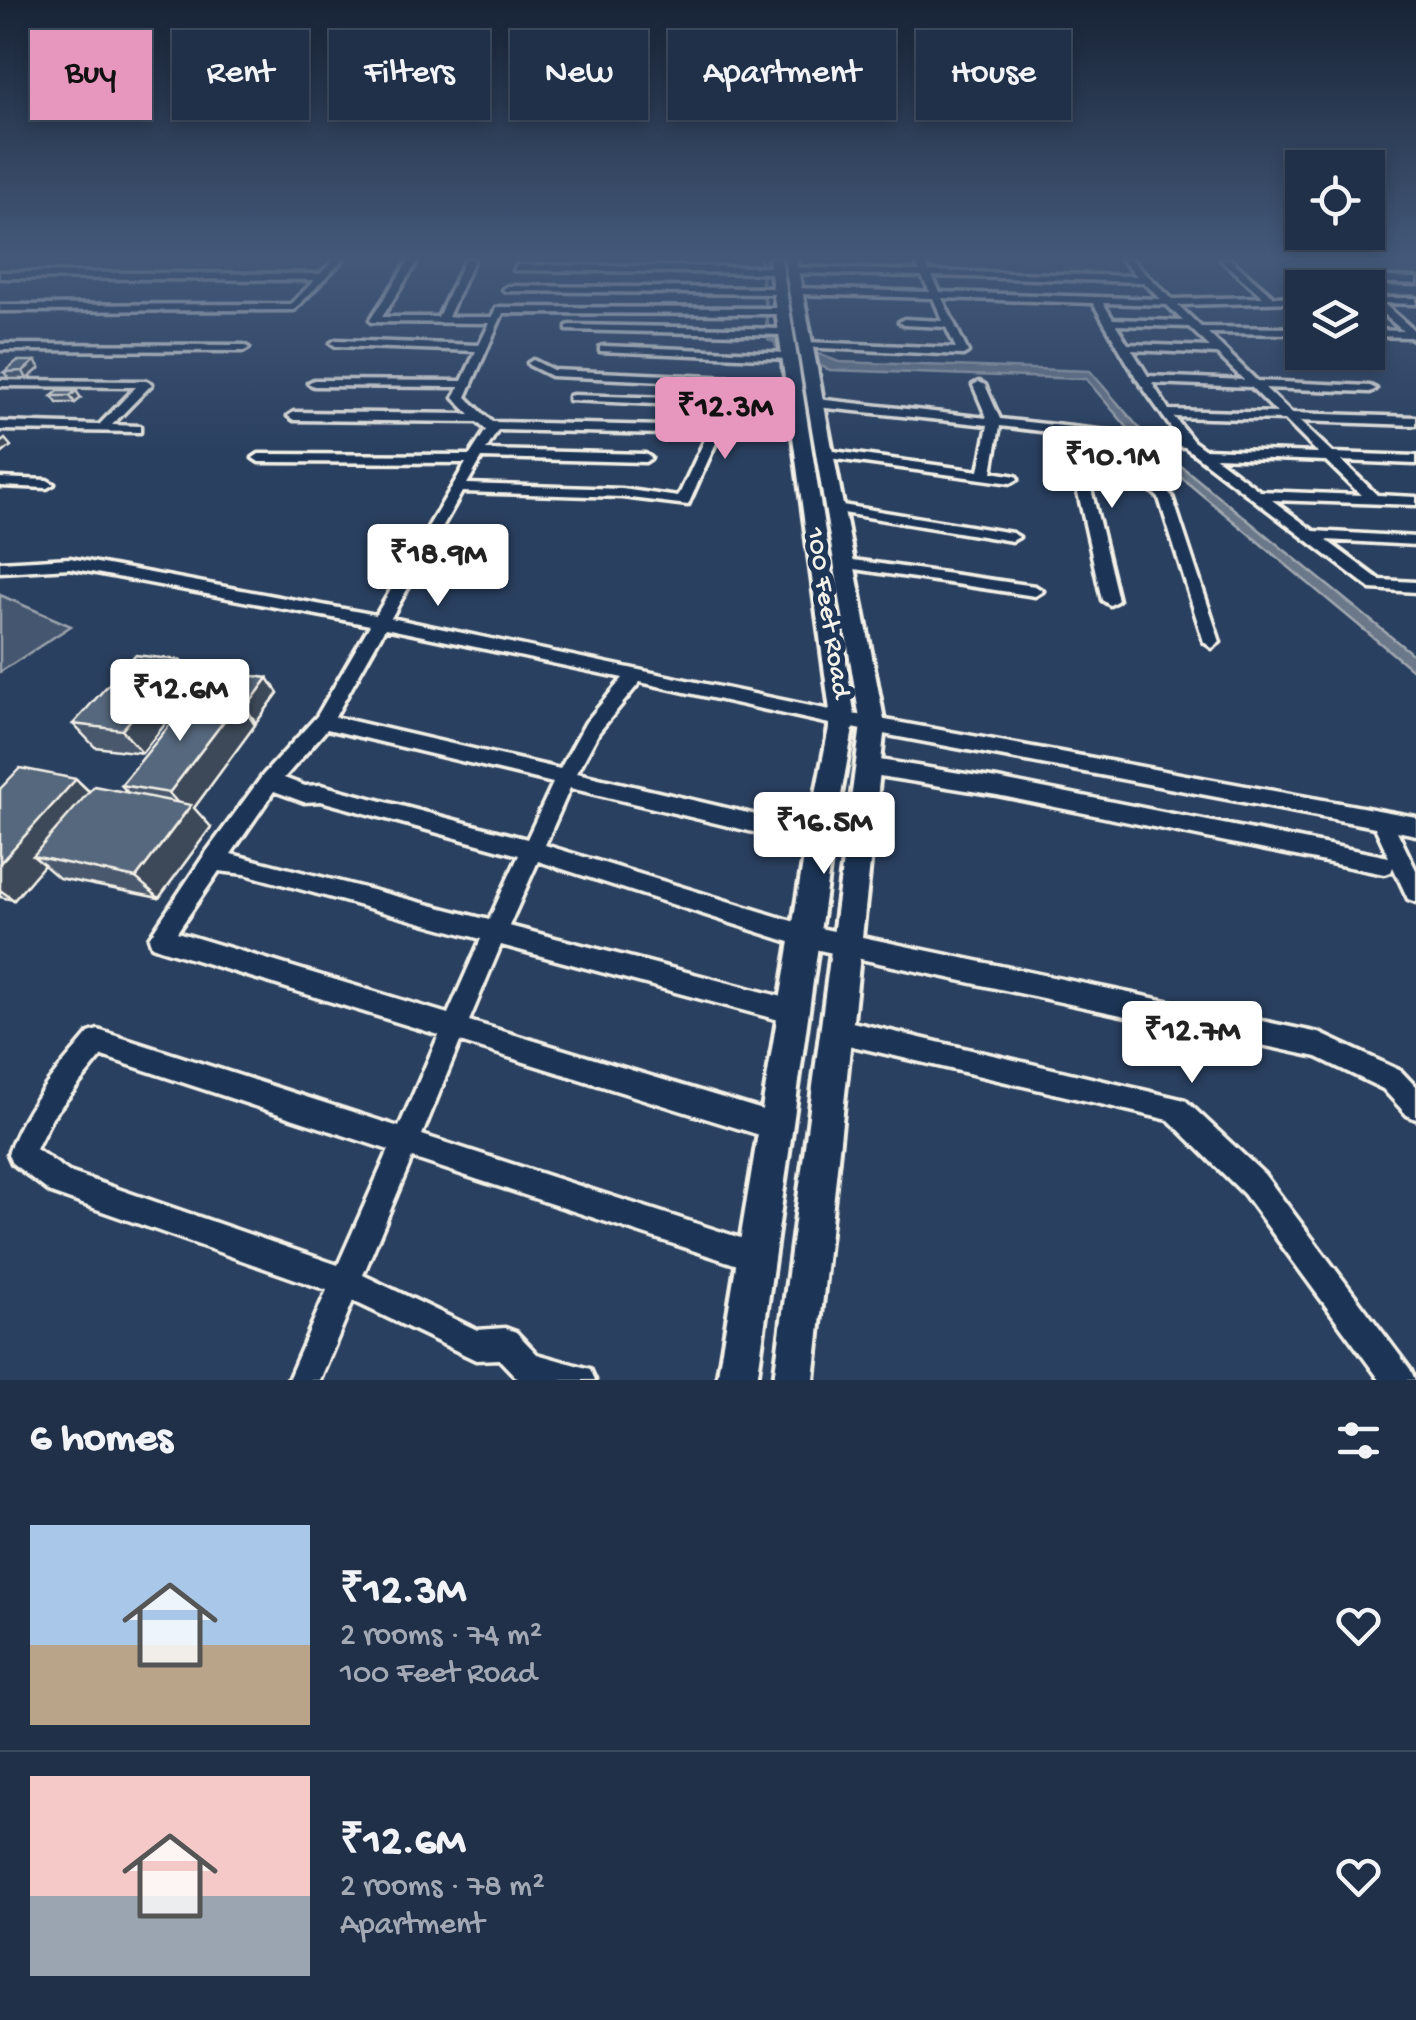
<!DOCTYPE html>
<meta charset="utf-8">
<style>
:root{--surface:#203048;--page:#28384f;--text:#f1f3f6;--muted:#a2a9b4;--line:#3d4b60;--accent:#e797bd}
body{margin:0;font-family:"Gochi Hand",sans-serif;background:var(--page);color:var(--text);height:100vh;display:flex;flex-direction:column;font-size:38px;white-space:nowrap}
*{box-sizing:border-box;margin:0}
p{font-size:32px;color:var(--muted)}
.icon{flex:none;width:55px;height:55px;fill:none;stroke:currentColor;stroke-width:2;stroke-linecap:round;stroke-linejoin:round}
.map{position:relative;height:1380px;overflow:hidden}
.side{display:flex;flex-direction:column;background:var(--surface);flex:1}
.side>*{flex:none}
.top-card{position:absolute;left:30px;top:30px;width:1358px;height:90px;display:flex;gap:20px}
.controls{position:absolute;left:1285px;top:150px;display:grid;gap:20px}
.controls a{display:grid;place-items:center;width:100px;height:100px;border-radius:0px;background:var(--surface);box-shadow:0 5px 15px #0003,0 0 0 2px var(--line);font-size:50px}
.price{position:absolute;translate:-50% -85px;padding:0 22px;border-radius:10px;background:#fff;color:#222;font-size:32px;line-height:65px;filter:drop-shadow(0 2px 5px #0008)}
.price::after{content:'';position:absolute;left:50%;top:60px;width:30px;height:22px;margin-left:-15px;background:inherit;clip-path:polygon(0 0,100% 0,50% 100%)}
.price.current{background:var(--accent);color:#111}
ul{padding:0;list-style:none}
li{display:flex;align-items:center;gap:30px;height:250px;padding:0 30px}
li+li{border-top:2px solid var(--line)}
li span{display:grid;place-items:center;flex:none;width:280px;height:200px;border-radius:0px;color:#555}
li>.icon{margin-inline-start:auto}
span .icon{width:120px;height:120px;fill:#fffc;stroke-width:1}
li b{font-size:42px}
h2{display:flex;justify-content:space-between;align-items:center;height:120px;padding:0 30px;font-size:42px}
.chip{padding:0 35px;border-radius:0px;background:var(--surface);box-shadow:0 5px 15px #0003,0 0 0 2px var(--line);font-size:35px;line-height:90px}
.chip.current{background:var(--accent);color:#111}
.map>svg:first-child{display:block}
</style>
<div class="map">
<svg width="1416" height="1380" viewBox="0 0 1416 1380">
<rect width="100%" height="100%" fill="#2a4060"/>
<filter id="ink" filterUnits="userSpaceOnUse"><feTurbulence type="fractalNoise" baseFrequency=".01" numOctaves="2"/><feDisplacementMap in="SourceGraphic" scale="20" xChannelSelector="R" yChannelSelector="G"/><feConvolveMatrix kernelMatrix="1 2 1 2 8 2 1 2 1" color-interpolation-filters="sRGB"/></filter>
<g filter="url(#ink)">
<path fill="#445771" stroke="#9ca4ac" stroke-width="2.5" d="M 0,595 L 71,626 L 0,672 Z"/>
<g fill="#6a788a" stroke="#a1a8b0" stroke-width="2.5">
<path d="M 774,337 L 839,362 L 1090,371 L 1146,436 L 1133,434 L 1086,379 L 830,370 L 776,347 Z"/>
<path d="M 1142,445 L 1159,448 L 1416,657 L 1416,673 Z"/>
</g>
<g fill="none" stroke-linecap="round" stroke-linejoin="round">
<path stroke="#a1a8b0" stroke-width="4" d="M 760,259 L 769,339 L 781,345"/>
<defs>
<g id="minor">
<path d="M 335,259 L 344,259 L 294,310 L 0,311 L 0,305 L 291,304 L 315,280 L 0,278 L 0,272 L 320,274 Z"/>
<path d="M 410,259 L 419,259 L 382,317 L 438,317 L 465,259 L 474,259 L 448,317 L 492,317 L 496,308 L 499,307 L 782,308 L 787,311 L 782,314 L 503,313 L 466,397 L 492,422 L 665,426 L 671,430 L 665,434 L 498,430 L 486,450 L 645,454 L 651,458 L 645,462 L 482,458 L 467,484 L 622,489 L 678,497 L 720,407 L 569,400 L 569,396 L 573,395 L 796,402 L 802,406 L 796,410 L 732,407 L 688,505 L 622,497 L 462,492 L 391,618 L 825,709 L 1416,817 L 1416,835 L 1397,831 L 1416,870 L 1416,902 L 1408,899 L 1393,867 L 1391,872 L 1384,874 L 997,795 L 867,774 L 860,771 L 857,766 L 860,761 L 867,758 L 997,779 L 1389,857 L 1375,827 L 825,723 L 640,682 L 599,732 L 577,773 L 820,830 L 827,833 L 830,839 L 827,845 L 820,848 L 570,788 L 545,845 L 805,925 L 1319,1033 L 1401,1071 L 1416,1087 L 1416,1119 L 1407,1115 L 1383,1089 L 1317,1057 L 805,947 L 538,861 L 509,926 L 794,1000 L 802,1004 L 806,1012 L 802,1020 L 794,1024 L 501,945 L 469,1021 L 776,1114 L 785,1118 L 789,1127 L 785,1136 L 776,1140 L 460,1042 L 422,1135 L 756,1243 L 766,1247 L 770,1257 L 766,1267 L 756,1271 L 412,1158 L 363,1275 L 477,1330 L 505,1328 L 516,1332 L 537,1354 L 590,1369 L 595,1380 L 519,1380 L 499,1359 L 476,1360 L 353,1301 L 320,1380 L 288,1380 L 327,1290 L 51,1193 L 12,1163 L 8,1154 C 25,1105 56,1072 89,1033 L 98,1030 L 399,1127 L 439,1035 L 160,949 L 152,946 L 149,938 L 205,854 L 263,775 L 317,716 L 370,625 L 70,568 L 0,572 L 0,562 L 70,558 L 376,615 L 466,463 L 259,462 L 253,458 L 259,454 L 470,455 L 486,430 L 477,422 L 294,420 L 288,416 L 294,412 L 470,414 L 454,398 L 459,387 L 314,386 L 308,383 L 314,380 L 462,381 L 476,351 L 336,346 L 331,343 L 336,340 L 479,345 L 490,323 L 371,322 L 370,320 ZM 385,628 L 623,678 L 586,722 L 560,769 L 335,717 ZM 327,729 L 553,783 L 527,839 L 321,785 L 305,786 L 284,778 ZM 274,791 L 304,802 L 321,801 L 519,855 L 489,920 L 231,854 ZM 219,871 L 245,874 L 481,939 L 448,1014 L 177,932 ZM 102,1056 L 389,1150 L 338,1265 L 69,1172 L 36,1149 L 52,1117 Z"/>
<path d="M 915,259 L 924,259 L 929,271 L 1137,276 L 1121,259 L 1131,259 L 1172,299 L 1263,297 L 1220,259 L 1230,259 L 1274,297 L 1302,296 L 1302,302 L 1178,305 L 1201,327 L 1302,328 L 1302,334 L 1208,333 L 1257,381 L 1370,386 L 1376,389 L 1370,392 L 1265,388 L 1291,413 L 1416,417 L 1416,425 L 1299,421 L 1333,453 L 1416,456 L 1416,464 L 1342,461 L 1377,495 L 1416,497 L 1416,505 L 1272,500 L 1314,531 L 1416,537 L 1416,545 L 1326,540 L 1380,580 L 1416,582 L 1416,592 L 1371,589 L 1185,447 L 1106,438 L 1172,496 L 1220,642 L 1212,648 L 1204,642 L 1159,498 L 1090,436 L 1078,435 L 1118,600 L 1110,605 L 1102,600 L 1065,434 L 1000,426 L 992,472 L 1016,476 L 1018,479 L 1011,483 L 821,457 L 821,451 L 826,450 L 979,471 L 988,425 L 817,407 L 811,403 L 817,399 L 987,418 L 973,385 L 979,382 L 985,385 L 1000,419 L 1179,439 L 1137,379 L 1093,303 L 942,298 L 968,352 L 963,355 L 802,347 L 801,345 L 806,342 L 956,348 L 946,327 L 904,325 L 899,322 L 904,319 L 943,321 L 933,298 L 796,294 L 791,291 L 796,288 L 930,292 L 922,276 L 792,273 L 787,270 L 792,267 L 920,271 ZM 932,276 L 1143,282 L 1161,299 L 940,292 ZM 1103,303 L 1167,305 L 1183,321 L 1113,319 ZM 1116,325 L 1189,327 L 1210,347 L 1128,344 ZM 1132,350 L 1217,354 L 1244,380 L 1148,376 ZM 1152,383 L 1251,387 L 1277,413 L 1169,410 ZM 1174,417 L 1285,420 L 1318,453 L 1204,449 L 1193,441 ZM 1215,457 L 1326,461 L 1361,495 L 1260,491 Z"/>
<path d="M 517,265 L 776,267 L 781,270 L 776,273 L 514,270 Z"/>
<path d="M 1357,276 L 1416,278 L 1416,284 L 1354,281 L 1352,279 Z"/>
<path d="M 508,286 L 779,288 L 784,291 L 779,294 L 505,291 L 503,289 Z"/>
<path d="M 1369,298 L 1416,298 L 1416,304 L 1383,303 L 1416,332 L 1416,340 L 1410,337 L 1368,336 L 1368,330 L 1403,331 L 1369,302 Z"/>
<path d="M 571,325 L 785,329 L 790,332 L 785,335 L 567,330 L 567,326 Z"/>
<path d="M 0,344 L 244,345 L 249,348 L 244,351 L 0,350 Z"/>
<path d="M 604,346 L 789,353 L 794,356 L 789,359 L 600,351 L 600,347 Z"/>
<path d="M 533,360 L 553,370 L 734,378 L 740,381 L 734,384 L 551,376 L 529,365 L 528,363 Z"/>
<path d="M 0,380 L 146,381 L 152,384 L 112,425 L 140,426 L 140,432 L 0,430 L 0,422 L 99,425 L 136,387 L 0,386 Z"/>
<path d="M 0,478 L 47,480 L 54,484 L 47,488 L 0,486 Z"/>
<path d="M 836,504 L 1012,533 L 1019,537 L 1012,541 L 831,511 L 831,505 Z"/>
<path d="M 846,559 L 1035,586 L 1043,591 L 1035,596 L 841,567 L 839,564 Z"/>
<path d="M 835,1018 L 1185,1100 L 1264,1174 L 1410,1369 L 1415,1380 L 1380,1380 L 1244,1194 L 1169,1120 L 835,1042 L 826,1039 L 823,1030 L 826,1021 Z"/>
</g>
<g id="secondary">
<path d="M 769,259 L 781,259 L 855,718 L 833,839 L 757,1380 L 717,1380 L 807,839 L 831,718 Z"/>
<path d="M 784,259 L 796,259 L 885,725 L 814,1380 L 774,1380 L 861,725 Z"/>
</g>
</defs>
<use href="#minor" stroke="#f4f1e8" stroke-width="7"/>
<use href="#secondary" stroke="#f4f1e8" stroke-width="8"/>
<use href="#minor" fill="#1d3557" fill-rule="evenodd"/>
<use href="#secondary" fill="#1d3557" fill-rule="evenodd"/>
</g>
<g fill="#4a596c" stroke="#f4f1e8" stroke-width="2.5">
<path d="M 35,361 L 40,368 L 27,379 L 9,379 L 4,372 Z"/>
<path d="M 76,391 L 81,398 L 75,403 L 57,403 L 52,396 Z"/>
<path d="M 180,660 L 197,684 L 142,753 L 95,747 L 73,724 Z"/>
<path d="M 268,678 L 278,693 L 256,723 L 254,723 L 255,725 L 194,808 L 211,827 L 159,898 L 59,878 L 44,865 L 14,900 L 0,897 L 0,789 L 76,779 L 90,792 L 128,793 L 121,785 L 198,696 Z"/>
</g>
<g fill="#3c4858" stroke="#f4f1e8" stroke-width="2.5">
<path d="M 35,361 L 40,368 L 27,379 L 23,371 Z"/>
<path d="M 76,391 L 81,398 L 75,403 L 70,396 Z"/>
<path d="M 5,439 L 11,446 L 0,455 L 0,443 Z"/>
<path d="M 180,660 L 197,684 L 142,753 L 122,730 Z"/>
<path d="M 268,678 L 278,693 L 256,723 L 246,708 Z"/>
<path d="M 239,701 L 255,725 L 194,808 L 211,827 L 159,898 L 136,878 L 186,812 L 169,793 Z"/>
<path d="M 76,779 L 99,801 L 33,856 L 44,865 L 14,900 L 0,890 L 0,863 Z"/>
</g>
<g fill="#56677d" stroke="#f4f1e8" stroke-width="2.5">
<path d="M 17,361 L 35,361 L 23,371 L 4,372 Z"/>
<path d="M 58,391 L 76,391 L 70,396 L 52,396 Z"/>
<path d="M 135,655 L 180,660 L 122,730 L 73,724 Z"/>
<path d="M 218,671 L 268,678 L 246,708 L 243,707 L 239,701 L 198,696 Z"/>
<path d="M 194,695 L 239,701 L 169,793 L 121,785 Z"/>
<path d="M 20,768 L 76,779 L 0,863 L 0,789 Z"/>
<path d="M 94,786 L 191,805 L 136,878 L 33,856 Z"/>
</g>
</g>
<linearGradient id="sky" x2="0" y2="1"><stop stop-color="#172335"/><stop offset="0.57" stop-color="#44597a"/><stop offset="1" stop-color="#44597a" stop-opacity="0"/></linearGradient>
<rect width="1416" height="453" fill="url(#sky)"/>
<g text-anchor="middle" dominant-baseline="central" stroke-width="10" stroke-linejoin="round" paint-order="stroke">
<g font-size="28" fill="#f4f1e8" stroke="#1d3557">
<text transform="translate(827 613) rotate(81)">100 Feet Road</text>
</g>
</g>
</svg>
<div class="controls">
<a><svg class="icon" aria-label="locate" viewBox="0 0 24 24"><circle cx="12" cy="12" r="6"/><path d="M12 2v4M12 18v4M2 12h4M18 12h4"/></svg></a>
<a><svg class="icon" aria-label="layers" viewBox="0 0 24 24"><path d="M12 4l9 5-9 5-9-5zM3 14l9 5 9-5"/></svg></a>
</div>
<b class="price current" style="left:725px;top:462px">₹12.3M</b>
<b class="price" style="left:1112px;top:511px">₹10.1M</b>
<b class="price" style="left:438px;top:609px">₹18.9M</b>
<b class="price" style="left:180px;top:744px">₹12.6M</b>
<b class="price" style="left:824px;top:877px">₹16.5M</b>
<b class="price" style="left:1192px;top:1086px">₹12.7M</b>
<div class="top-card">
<a class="chip current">Buy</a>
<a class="chip">Rent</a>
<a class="chip">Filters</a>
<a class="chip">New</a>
<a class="chip">Apartment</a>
<a class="chip">House</a>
</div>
</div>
<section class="side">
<h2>6 homes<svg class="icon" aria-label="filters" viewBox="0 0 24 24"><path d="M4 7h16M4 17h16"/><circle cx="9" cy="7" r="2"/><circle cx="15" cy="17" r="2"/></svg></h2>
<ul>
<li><span style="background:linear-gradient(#a9c7e8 60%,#b9a48a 0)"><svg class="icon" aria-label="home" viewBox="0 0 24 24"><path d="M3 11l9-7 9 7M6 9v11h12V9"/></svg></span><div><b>₹12.3M</b><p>2 rooms · 74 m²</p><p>100 Feet Road</p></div><svg class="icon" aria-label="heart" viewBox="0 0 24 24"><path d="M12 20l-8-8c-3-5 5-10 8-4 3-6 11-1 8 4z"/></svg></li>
<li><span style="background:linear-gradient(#f6c9c9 60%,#9aa5b1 0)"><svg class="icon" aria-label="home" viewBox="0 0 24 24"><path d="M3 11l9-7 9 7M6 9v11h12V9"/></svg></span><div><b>₹12.6M</b><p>2 rooms · 78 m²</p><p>Apartment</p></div><svg class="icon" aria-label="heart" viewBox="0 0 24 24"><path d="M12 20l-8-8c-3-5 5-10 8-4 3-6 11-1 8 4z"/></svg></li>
</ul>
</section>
